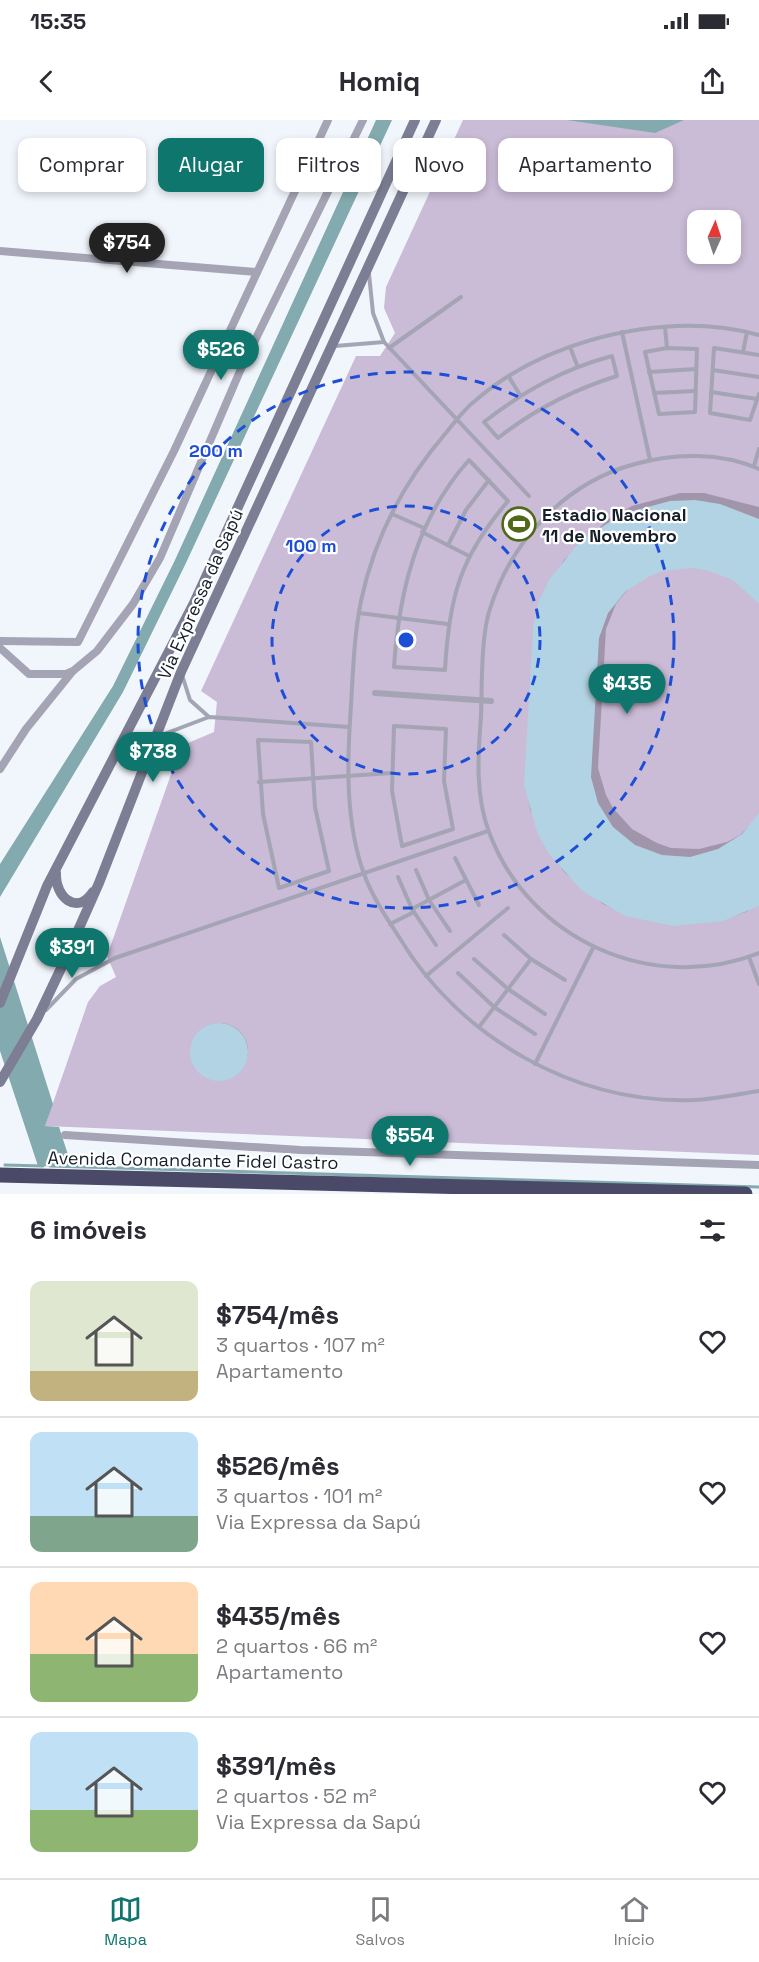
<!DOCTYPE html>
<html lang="pt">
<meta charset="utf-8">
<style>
:root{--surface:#fff;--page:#f2f2f3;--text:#2b2b33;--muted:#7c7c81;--line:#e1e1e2;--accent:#0f766e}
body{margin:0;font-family:"Space Grotesk",sans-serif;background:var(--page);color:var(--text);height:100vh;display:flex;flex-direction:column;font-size:22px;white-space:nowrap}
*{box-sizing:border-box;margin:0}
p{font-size:20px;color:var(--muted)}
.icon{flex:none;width:33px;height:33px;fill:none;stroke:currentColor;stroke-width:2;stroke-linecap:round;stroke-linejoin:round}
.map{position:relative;height:1074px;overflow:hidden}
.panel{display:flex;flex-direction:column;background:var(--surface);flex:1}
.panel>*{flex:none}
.top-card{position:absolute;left:18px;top:18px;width:723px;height:54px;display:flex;gap:12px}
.needle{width:39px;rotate:3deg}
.fabs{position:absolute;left:687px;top:90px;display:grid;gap:12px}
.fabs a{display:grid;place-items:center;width:54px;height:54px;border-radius:12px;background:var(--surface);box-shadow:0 3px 9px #0003;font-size:30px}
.price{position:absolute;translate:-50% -51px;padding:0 14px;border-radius:21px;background:var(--accent);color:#fff;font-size:20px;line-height:39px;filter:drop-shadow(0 2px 3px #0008)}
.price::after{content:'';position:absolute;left:50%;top:36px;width:18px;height:14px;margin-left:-9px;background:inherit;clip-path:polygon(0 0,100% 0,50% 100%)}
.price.on{background:#222;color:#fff}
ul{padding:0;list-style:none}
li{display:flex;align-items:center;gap:18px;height:150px;padding:0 30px}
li+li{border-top:2px solid var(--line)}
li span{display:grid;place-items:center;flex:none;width:168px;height:120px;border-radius:12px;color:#555}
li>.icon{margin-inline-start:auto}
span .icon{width:72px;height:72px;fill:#fffc;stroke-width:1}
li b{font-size:26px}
h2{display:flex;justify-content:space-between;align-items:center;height:72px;padding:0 30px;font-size:26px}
.pill{padding:0 21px;border-radius:12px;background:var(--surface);box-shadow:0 3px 9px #0003;font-size:21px;line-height:54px}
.pill.on{background:var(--accent);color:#fff}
.status{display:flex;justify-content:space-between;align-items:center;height:42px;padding:0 30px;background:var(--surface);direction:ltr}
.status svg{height:16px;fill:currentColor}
header{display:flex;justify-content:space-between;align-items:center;height:78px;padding:0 30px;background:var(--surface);font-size:27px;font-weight:600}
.menu{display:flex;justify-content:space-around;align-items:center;height:84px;border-top:2px solid var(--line);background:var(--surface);font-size:16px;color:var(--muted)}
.menu a{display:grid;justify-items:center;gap:3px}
.menu .on{color:var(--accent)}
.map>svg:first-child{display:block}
</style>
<div class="status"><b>15:35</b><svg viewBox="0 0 49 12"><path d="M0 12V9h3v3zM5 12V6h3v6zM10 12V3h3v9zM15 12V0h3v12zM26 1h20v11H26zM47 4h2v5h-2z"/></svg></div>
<header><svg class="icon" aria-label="back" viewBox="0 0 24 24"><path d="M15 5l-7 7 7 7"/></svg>Homiq<svg class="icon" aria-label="share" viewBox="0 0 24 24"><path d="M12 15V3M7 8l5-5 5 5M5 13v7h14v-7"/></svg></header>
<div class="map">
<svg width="759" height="1074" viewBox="0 0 759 1074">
<rect width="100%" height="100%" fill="#f1f6fc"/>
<path fill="#cabbd6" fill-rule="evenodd" d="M 463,0 L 759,0 L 759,1035 L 45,1006 L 88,882 L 100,866 L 116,857 L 107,836 L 181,626 L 214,612 L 217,582 L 201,571 L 356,236 L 380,236 L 395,213 L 384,188 L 386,167 ZM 698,100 L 730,100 L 730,134 L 698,134 Z"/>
<g fill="#83aaae">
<path d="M 376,0 L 392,0 L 185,445 L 123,572 L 0,777 L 0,744 L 113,566 L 175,440 Z"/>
<path d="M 567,0 L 684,0 L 655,13 Z"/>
<path d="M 0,817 L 53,984 L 45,1006 L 59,1007 L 72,1047 L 38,1046 L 0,931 Z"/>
</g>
<g fill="#0003">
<path d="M 680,373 L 704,373 L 759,387 L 759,483 L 733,459 L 706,448 L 677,447 L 649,454 L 629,468 L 616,484 L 606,509 L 598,648 L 606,675 L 613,688 L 632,709 L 657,723 L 671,728 L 699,729 L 727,722 L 740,715 L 759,696 L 759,783 L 746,792 L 723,800 L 625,794 L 603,784 L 565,753 L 550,733 L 530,689 L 526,665 L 540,483 L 564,440 L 610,398 L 632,386 Z"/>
<circle cx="220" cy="931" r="28"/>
</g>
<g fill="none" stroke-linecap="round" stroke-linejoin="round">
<g stroke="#83aaae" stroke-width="3">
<path d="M 5,1045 L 43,1046"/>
<path d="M 50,1046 L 759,1067"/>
</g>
</g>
<g fill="#b2d3e4">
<path d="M 695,380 L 720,384 L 759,399 L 759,484 L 733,460 L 706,450 L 692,448 L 663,451 L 650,456 L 626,471 L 608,493 L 599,518 L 591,657 L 598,683 L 613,707 L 635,725 L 662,735 L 690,737 L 718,729 L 742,714 L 759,693 L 759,786 L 723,801 L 673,806 L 625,796 L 582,771 L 549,734 L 537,712 L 524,665 L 533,509 L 538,483 L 549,460 L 580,421 L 622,394 L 670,381 Z"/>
<circle cx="219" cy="932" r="29"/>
</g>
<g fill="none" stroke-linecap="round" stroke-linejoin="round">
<g stroke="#a4a4b4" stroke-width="4">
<path d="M 369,154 L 373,193 L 384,222 L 529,376"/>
<path d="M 665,207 L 667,228"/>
<path d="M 622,212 L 650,340"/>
<path d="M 759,215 C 704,200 645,205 591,220 C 550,232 508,252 476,280 C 464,289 455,302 445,314 C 404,362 374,419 361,481 C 354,516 353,551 351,586 C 347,641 345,701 364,754 C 372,776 386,797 399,817 C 460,918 575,984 694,980 C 716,979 738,974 759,971"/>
<path d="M 335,226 L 384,222"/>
<path d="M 570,227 L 577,245"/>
<path d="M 389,228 L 461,177"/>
<path d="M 667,228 L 697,229 L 695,292 L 659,294 L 645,232 Z"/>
<path d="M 743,232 L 747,212"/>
<path d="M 759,235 L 714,228 L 710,293 L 750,300 L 759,274"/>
<path d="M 612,236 L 617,256 C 572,270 535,289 498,318 L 484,302 C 524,271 563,249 612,236 Z"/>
<path d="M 713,250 L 759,257"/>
<path d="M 649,252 L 696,249"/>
<path d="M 509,257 L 520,275"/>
<path d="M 711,272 L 757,279"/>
<path d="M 654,273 L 695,271"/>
<path d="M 469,340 L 508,381 C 460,437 449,477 445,550 L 394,547 C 399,471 417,398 469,340 Z"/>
<path d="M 754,346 L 759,329"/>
<path d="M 759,349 C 721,332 674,333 635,344 C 564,363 510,422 489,492 C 481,519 482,566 481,596 C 478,634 475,675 489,712 C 529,820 652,875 759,833"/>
<path d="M 392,394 L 424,408"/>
<path d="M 422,412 L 469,436"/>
<path d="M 448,425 L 466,390 L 489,360"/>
<path d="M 359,493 L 447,504"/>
<path d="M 183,558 L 190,580 L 209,597"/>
<path d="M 394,606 L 446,609 L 444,661 L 453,709 L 402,726 L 392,671 Z"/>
<path d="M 159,616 L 209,597 L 349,607"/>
<path d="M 258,620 L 311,622 L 315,687 L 329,751 L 279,768 L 263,694 Z"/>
<path d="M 259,662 L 391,653"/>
<path d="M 455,738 L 479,785"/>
<path d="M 416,750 L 429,780 L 450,811"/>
<path d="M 398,757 L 412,789 L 436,825"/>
<path d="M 412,789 L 464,761"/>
<path d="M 390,804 L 414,792"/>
<path d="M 504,815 L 531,839 L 565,860"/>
<path d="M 749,837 L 759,864"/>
<path d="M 474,839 L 508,869 L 545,894"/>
<path d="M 458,853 L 494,887 L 535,914"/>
<path d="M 426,856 L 508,788"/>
<path d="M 46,890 L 76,859 L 115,838 L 488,711"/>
<path d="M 479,907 L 531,839"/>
<path d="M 535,944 L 593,828"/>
</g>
<path stroke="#a4a4b4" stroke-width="6" d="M 375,573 L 491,581"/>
<g stroke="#a4a4b4" stroke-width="8">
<path d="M 0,131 L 257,152"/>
<path d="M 0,521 L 78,522 L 174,331 L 328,0"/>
<path d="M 0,528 L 29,554 L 66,554 L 73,551 L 97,531 L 133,484 L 160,438 L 240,251 L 363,0"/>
<path d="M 0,649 L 26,609 L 72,552"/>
<path d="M 65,1015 L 301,1030 L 759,1045"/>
</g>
<g stroke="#7d7d93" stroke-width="10">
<path d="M 56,753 C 55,777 77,796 93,772"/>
<path d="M 0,883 L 47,766 L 194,483 L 415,0"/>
<path d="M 0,962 L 37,899 L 64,842 L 99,763 L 181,552 L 436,0"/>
</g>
<path stroke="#4a4a68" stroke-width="15" d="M 0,1055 L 745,1074"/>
</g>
<g fill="none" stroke="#1d4ed8" stroke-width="3" stroke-dasharray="10 8">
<circle cx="406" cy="520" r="134"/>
<circle cx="406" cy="520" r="268"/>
</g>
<defs>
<symbol id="stadium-ring" viewBox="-11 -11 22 22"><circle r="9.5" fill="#fff" stroke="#506817" stroke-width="1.5"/><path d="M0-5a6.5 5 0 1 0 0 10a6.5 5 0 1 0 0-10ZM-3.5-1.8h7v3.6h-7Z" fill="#506817"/></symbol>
</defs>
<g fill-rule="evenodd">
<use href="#stadium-ring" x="500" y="385" width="38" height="38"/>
</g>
<g text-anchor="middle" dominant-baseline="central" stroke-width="4.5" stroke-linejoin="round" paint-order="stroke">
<g font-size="18" font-weight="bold" fill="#161e2a" stroke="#fff" text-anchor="start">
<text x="542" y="394">Estadio Nacional<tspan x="542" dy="21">11 de Novembro</tspan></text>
</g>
<g font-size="18" fill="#161e2a" stroke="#fff">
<text transform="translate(200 474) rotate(-66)">Via Expressa da Sapú</text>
<text transform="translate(193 1040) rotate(1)">Avenida Comandante Fidel Castro</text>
</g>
</g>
<circle cx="406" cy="520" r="9" fill="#1d4ed8" stroke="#fff" stroke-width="3"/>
<g font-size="18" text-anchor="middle" font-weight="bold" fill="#1d4ed8" stroke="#fff" stroke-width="4.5" stroke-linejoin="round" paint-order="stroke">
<text x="216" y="337">200 m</text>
<text x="311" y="432">100 m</text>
</g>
</svg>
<div class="fabs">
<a><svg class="needle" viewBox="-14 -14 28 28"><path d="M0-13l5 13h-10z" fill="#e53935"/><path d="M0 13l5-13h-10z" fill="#7c7c81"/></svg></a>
</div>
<b class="price on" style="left:127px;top:154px">$754</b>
<b class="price" style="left:221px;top:261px">$526</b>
<b class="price" style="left:627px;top:595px">$435</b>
<b class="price" style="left:153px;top:663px">$738</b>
<b class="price" style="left:72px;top:859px">$391</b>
<b class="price" style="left:410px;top:1047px">$554</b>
<div class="top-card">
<a class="pill">Comprar</a>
<a class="pill on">Alugar</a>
<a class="pill">Filtros</a>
<a class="pill">Novo</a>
<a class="pill">Apartamento</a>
</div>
</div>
<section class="panel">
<h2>6 imóveis<svg class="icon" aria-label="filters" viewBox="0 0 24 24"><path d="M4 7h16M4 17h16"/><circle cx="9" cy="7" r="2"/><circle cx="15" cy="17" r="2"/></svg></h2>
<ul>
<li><span style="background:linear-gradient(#dfe7d0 75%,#c2b280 0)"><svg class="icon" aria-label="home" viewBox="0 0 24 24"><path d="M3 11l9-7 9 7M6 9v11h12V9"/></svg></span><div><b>$754/mês</b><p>3 quartos · 107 m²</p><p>Apartamento</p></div><svg class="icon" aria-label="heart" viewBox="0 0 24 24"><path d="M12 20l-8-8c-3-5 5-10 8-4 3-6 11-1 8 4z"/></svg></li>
<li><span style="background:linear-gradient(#bfe0f5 70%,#7fa58c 0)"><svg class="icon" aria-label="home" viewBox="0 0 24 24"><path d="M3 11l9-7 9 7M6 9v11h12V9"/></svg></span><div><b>$526/mês</b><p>3 quartos · 101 m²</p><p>Via Expressa da Sapú</p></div><svg class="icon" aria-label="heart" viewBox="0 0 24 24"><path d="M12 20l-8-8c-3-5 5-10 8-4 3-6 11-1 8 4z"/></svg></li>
<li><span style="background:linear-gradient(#ffd9b3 60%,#8fb573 0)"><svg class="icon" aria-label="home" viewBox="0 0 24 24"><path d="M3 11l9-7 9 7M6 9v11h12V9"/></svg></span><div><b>$435/mês</b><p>2 quartos · 66 m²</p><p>Apartamento</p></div><svg class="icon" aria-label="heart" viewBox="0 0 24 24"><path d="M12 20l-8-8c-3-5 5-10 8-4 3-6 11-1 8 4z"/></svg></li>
<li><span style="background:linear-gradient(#bfe0f5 65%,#8fb573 0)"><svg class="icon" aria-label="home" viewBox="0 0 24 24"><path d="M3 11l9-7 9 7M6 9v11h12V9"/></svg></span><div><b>$391/mês</b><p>2 quartos · 52 m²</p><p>Via Expressa da Sapú</p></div><svg class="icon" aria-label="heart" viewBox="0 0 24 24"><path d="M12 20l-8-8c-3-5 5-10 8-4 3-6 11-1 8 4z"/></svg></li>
</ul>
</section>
<nav class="menu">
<a class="on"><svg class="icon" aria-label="map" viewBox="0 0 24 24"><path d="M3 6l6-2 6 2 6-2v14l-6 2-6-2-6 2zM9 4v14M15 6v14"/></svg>Mapa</a>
<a><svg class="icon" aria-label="saved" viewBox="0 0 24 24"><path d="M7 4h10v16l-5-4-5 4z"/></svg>Salvos</a>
<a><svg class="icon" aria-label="home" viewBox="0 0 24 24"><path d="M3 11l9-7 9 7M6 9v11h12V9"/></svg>Início</a>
</nav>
